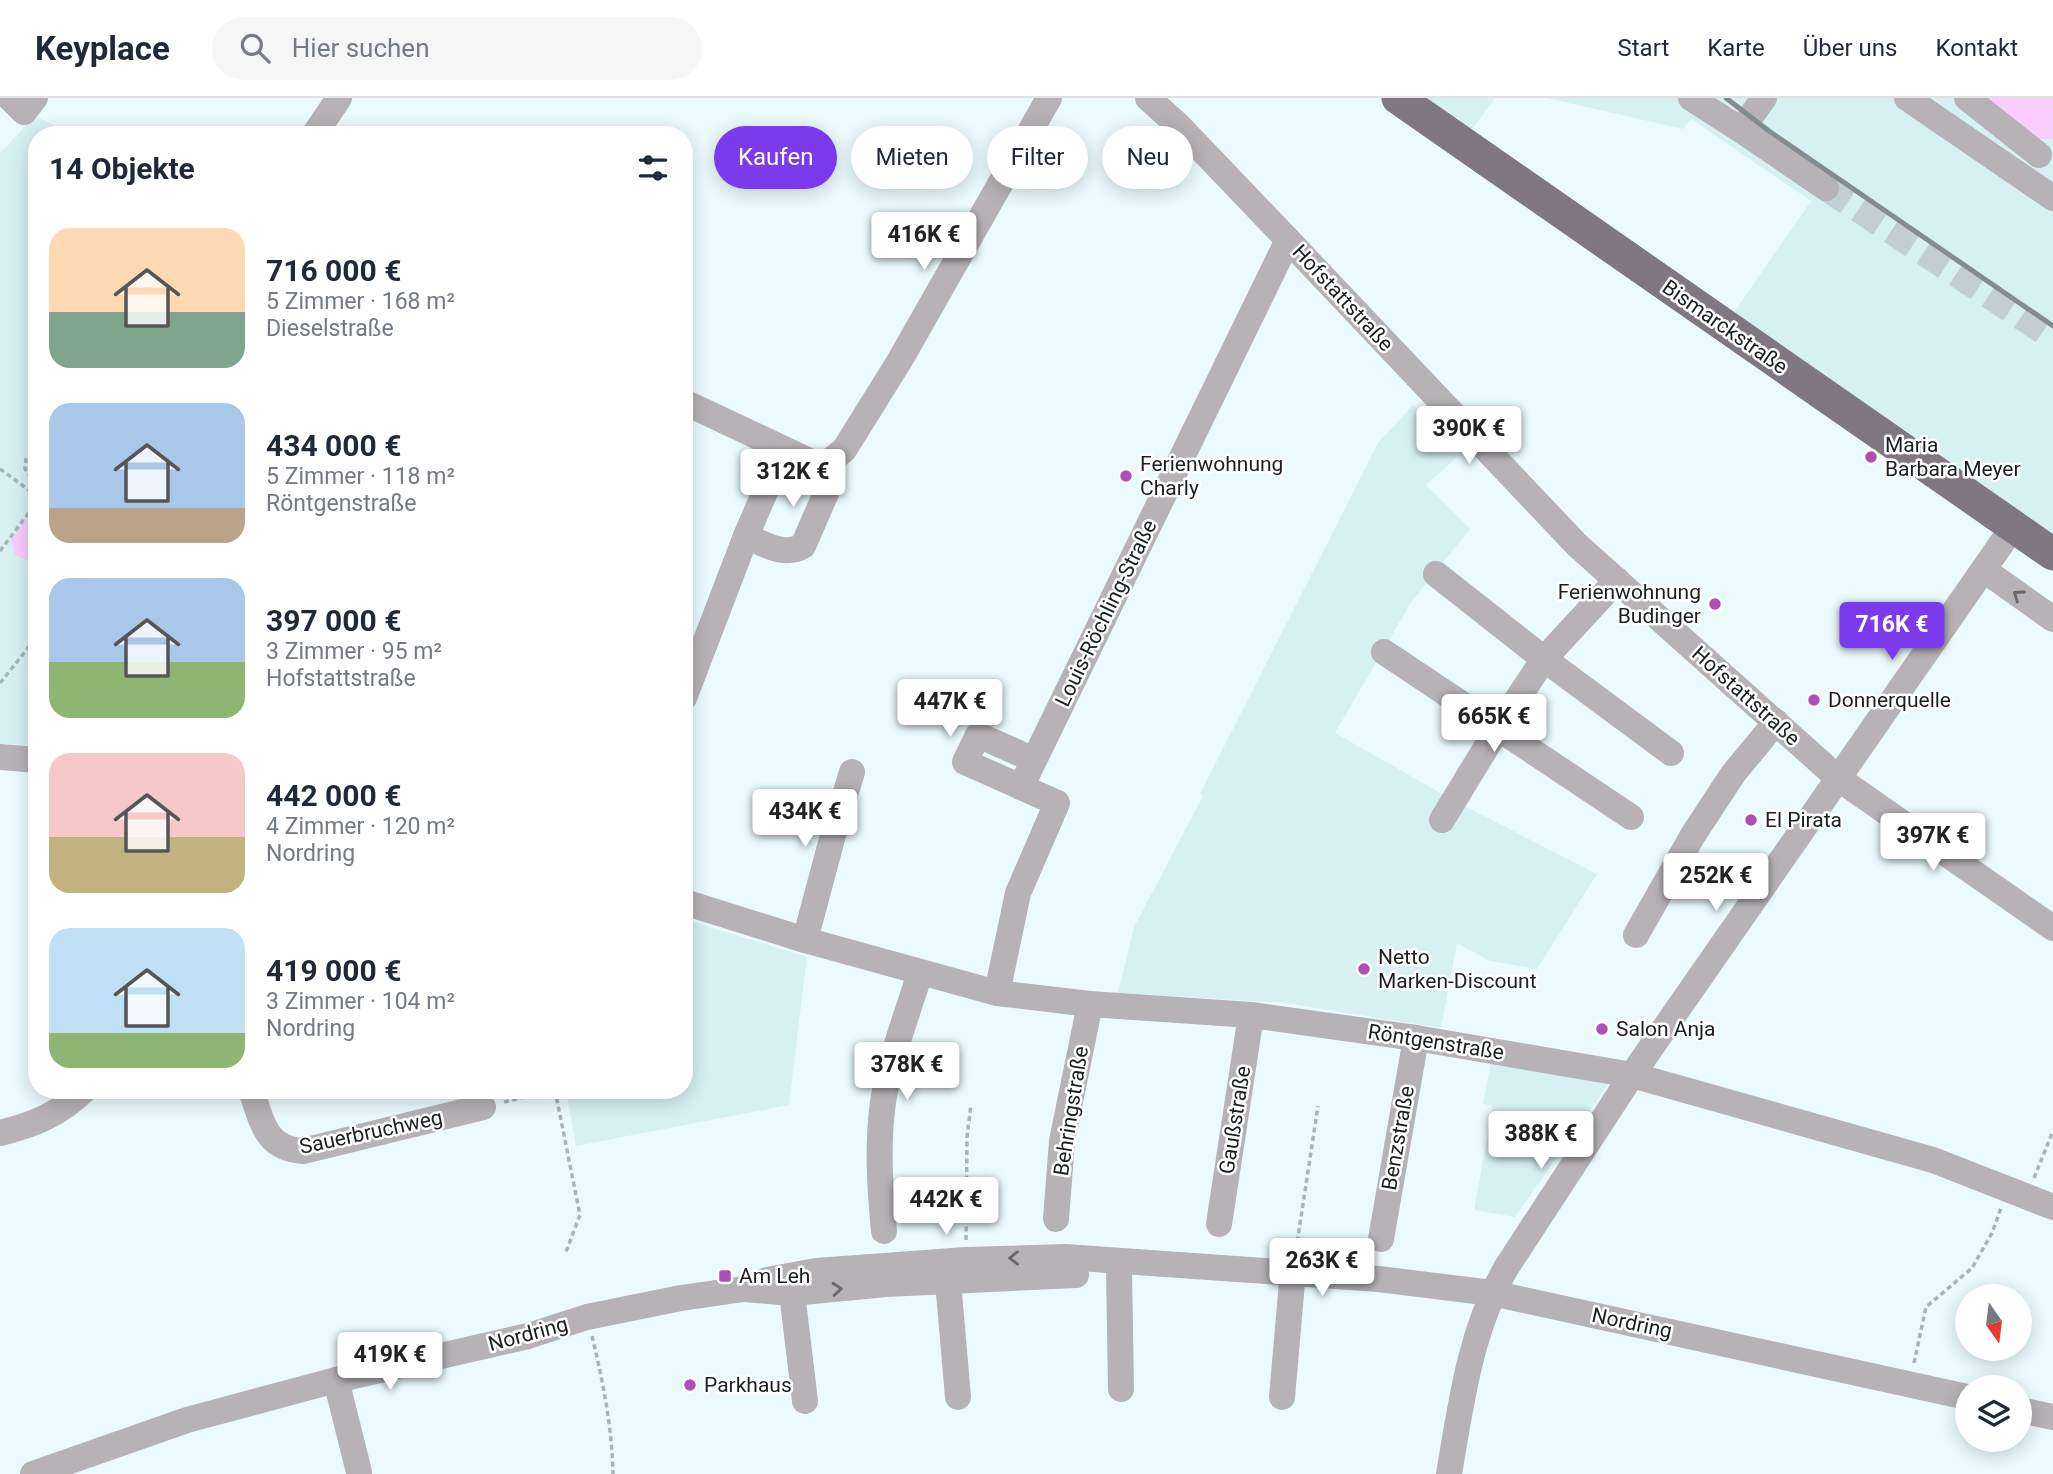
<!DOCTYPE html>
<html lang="de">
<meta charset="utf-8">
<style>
:root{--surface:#fff;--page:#f6f6f7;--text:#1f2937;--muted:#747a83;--line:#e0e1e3;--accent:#7c3aed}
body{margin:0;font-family:Roboto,sans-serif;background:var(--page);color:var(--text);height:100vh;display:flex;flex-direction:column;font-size:26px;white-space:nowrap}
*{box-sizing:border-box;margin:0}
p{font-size:23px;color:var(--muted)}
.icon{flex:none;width:38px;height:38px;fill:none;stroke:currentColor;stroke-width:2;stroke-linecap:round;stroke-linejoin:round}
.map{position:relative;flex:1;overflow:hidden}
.drawer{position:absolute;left:28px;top:28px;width:665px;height:973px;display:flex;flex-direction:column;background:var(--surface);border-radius:28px;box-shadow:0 4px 18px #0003}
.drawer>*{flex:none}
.top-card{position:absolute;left:714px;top:28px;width:665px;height:63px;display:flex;gap:14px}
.needle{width:46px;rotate:166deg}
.controls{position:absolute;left:1955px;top:1186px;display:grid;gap:14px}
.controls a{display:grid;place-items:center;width:77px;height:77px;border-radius:50%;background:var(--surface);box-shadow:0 4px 18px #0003;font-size:35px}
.price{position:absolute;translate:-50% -60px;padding:0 16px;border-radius:7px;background:#fff;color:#222;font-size:23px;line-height:46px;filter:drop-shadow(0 2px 4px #0008)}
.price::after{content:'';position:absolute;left:50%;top:42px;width:21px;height:16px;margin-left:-10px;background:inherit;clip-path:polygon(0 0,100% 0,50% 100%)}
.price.current{background:var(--accent);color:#fff}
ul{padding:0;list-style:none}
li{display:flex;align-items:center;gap:21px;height:175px;padding:0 21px}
li span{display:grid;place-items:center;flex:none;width:196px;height:140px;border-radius:21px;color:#555}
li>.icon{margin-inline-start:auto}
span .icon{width:84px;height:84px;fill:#fffc;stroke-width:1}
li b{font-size:30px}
h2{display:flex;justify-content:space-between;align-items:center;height:84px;padding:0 21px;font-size:30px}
.pill{padding:0 24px;border-radius:32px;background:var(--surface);box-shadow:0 4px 18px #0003;font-size:24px;line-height:63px}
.pill.current{background:var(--accent);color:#fff}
header{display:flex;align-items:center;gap:42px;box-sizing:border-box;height:98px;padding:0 35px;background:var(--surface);border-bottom:2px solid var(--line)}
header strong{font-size:33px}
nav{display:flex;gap:38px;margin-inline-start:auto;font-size:24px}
.search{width:490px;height:63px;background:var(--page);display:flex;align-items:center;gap:18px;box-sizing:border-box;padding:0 24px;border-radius:38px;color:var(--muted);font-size:26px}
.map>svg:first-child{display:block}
</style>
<header>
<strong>Keyplace</strong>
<div class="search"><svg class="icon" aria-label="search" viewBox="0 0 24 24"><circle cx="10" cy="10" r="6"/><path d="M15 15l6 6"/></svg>Hier suchen</div>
<nav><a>Start</a><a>Karte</a><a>Über uns</a><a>Kontakt</a></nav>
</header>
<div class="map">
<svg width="2053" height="1376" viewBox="0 0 2053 1376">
<rect width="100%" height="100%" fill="#ebfbfd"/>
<g fill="#d7f1f3">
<path d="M 1418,0 L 1495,0 L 1469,36 Z"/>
<path d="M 1547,0 L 2053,0 L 2053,440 L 1732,217 L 1811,103 L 1691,21 L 1683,31 Z"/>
<path d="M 35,18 L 74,37 L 37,37 L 37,648 L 0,646 L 0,55 Z"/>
<path d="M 1413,307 L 1458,358 L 1426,387 L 1470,431 L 1410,506 L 1335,635 L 1453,702 L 1597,776 L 1537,871 L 1490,863 L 1457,845 L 1441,930 L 1285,905 L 1118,895 L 1134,829 L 1203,698 L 1200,696 L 1378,345 Z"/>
<path d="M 684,821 L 807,859 L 789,1007 L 576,1048 L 566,992 L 684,992 Z"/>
<path d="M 1491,964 L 1609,985 L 1515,1119 L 1474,1112 L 1493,1008 L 1483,1006 Z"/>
</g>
<g fill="#f8cefc">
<path d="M 1984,0 L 2053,0 L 2053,41 L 2032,41 Z"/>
<path d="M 37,407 L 37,466 L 15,457 L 11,442 Z"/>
</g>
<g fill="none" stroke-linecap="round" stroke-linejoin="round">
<path stroke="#c1cfd1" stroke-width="26" stroke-dasharray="26 13" stroke-linecap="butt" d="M 1826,90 L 2053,240"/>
<g stroke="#a8b4b6" stroke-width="3.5" stroke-dasharray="5 3.5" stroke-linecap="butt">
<path d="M 26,360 L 25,371 L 37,388"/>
<path d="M 0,371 L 37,398"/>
<path d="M 0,453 L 37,404"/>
<path d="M 0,585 L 33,544"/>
<path d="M 555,992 L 580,1117 L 566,1154"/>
<path d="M 504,1004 L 553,992"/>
<path d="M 2034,1080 L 2053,1033"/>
<path d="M 966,1142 L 967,1039 L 971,1007"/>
<path d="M 1296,1152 L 1318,1008"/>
<path d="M 592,1238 C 603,1284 612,1329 613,1376"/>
<path d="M 1914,1265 L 1926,1209 L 1972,1170 L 1992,1135 L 2001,1110"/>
</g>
<g stroke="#b6b2b6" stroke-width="26">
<path d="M 10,0 L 24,14 L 35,0"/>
<path d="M 1148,0 L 1179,28 L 1288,142 L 1577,447 L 1839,681 L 2053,830"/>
<path d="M 1691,0 L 1741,32 L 1764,0"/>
<path d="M 1907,0 L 2053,100"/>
<path d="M 1967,0 L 2039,57"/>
<path d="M 1741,32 L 1826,90"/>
<path d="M 314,37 L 339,0"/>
<path d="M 684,304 L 822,369 L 829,377 L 830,386 L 803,448 C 784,459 764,446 746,438"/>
<path d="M 822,369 L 844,352 L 900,262 L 1049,0"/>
<path d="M 1984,472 L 2053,521"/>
<path d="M 1436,476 L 1544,561 L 1671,655"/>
<path d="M 1384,554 L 1631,719"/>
<path d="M 684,600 L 746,438 L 783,352"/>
<path d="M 0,659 L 37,662"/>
<path d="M 1021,689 L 965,664 L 978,637 L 1034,662"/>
<path d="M 1442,722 L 1498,630 L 1544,561 L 1617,482"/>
<path d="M 684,804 L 805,842 L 997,895 L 1090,906 L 1251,917 L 1416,940 L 1632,977 L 1933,1062 L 2053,1109"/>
<path d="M 1636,837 L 1693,737 L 1733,676 L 1776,624"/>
<path d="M 805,842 L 833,737 L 852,674"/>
<path d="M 997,895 L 1018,795 L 1057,705 L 1021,689 L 1288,142"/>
<path d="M 251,992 C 262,1023 265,1051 303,1053 L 483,1009"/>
<path d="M 0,1035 C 33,1027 60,1016 84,992"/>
<path d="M 1056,1121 L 1062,1043 L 1090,906"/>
<path d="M 1219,1126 L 1251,917"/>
<path d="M 884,1133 C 880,1090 877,1048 883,1004 C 890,960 907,917 920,875"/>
<path d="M 1381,1141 L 1416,940"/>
<path d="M 1119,1173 L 1121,1291"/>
<path d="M 948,1183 L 958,1299"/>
<path d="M 744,1191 L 767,1182 L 816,1173 L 966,1162 L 1065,1159 L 1379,1181 L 1492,1195 L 1967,1299"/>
<path d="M 792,1195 L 805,1303"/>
<path d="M 336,1282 L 359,1374"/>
<path d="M 1282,1299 L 1293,1173"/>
<path d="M 2020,1312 L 2053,1319"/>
<path d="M 33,1376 L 187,1322 L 336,1282 L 528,1238 L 587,1219 L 681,1200 L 744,1191 L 792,1195 L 886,1186 L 1076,1177"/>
<path d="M 1449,1376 C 1461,1305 1470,1234 1506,1170 L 1632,977 L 2013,429"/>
</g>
<path stroke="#807880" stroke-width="33" d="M 1398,0 L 2053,456"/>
<path stroke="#838d8f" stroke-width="5" d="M 1726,0 L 1769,33 L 2053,228"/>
</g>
<defs><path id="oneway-chevron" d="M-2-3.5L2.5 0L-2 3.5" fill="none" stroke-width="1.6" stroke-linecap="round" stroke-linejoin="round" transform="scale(1.75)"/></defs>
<g stroke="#68686b">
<use href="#oneway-chevron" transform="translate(2018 497) rotate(-145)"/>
<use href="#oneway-chevron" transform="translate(1014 1160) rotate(179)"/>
<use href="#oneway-chevron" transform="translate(837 1191) rotate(-5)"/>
</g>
<g fill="#ae4fb7" stroke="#fff" stroke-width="2.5">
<circle cx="1871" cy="359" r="7"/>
<circle cx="1126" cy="378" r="7"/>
<circle cx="1715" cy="506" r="7"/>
<circle cx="1814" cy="602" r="7"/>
<circle cx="1751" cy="722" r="7"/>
<circle cx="1364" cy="871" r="7"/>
<circle cx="1602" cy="931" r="7"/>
<rect x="718" y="1171" width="14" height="14" rx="3.5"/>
<circle cx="690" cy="1287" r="7"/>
</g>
<g text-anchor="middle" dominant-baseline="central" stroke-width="5" stroke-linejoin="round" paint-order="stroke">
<g font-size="21" fill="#1a1f20" stroke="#fff">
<text transform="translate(1343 200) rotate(47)">Hofstattstraße</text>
<text transform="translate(1725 229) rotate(35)">Bismarckstraße</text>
<text transform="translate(1106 515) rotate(-64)">Louis-Röchling-Straße</text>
<text transform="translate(1746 598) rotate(42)">Hofstattstraße</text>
<text transform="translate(1436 944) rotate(9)">Röntgenstraße</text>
<text transform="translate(1071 1013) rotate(-81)">Behringstraße</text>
<text transform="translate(1235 1022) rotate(-81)">Gaußstraße</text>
<text transform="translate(371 1034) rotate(-12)">Sauerbruchweg</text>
<text transform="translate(1398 1040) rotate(-80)">Benzstraße</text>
<text transform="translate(1632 1225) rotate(12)">Nordring</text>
<text transform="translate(528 1236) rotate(-15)">Nordring</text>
</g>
<g font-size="21" fill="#1a1f20" stroke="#fff" text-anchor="start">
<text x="1885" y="347">Maria<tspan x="1885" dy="24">Barbara Meyer</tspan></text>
<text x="1140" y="366">Ferienwohnung<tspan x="1140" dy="24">Charly</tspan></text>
<text x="1701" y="494" text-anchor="end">Ferienwohnung<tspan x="1701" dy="24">Budinger</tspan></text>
<text x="1828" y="602">Donnerquelle</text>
<text x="1765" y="722">El Pirata</text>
<text x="1378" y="859">Netto<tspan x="1378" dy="24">Marken-Discount</tspan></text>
<text x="1616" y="931">Salon Anja</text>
<text x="739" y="1178">Am Leh</text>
<text x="704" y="1287">Parkhaus</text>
</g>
</g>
</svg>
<div class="controls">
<a><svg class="needle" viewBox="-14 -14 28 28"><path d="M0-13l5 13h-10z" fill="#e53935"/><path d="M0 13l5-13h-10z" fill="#747a83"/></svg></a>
<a><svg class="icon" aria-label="layers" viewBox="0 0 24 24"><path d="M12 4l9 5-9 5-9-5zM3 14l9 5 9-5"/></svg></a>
</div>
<b class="price" style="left:924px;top:174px">416K €</b>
<b class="price" style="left:1469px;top:368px">390K €</b>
<b class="price" style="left:793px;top:411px">312K €</b>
<b class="price current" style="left:1892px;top:564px">716K €</b>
<b class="price" style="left:950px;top:641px">447K €</b>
<b class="price" style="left:1494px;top:656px">665K €</b>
<b class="price" style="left:805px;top:751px">434K €</b>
<b class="price" style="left:1933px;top:775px">397K €</b>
<b class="price" style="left:1716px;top:815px">252K €</b>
<b class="price" style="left:907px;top:1004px">378K €</b>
<b class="price" style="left:1541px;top:1073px">388K €</b>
<b class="price" style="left:946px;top:1139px">442K €</b>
<b class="price" style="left:1322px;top:1200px">263K €</b>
<b class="price" style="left:390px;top:1294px">419K €</b>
<div class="top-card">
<a class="pill current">Kaufen</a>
<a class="pill">Mieten</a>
<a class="pill">Filter</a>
<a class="pill">Neu</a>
</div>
<section class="drawer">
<h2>14 Objekte<svg class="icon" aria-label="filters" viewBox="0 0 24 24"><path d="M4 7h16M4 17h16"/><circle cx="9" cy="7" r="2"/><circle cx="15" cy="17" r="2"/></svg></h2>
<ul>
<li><span style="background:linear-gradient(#ffd9b3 60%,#7fa58c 0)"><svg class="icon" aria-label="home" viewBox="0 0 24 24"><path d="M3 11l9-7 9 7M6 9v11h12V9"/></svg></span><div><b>716 000 €</b><p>5 Zimmer · 168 m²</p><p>Dieselstraße</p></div></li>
<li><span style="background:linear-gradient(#a9c7e8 75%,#b9a48a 0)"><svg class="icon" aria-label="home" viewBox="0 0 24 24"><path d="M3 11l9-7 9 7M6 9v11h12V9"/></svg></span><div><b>434 000 €</b><p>5 Zimmer · 118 m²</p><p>Röntgenstraße</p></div></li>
<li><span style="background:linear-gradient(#a9c7e8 60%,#8fb573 0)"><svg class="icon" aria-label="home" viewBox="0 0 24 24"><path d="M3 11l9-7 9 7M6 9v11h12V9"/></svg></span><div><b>397 000 €</b><p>3 Zimmer · 95 m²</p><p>Hofstattstraße</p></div></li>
<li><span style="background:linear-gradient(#f6c9c9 60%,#c2b280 0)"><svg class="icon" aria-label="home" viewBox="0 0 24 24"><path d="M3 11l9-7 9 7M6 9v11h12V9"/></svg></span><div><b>442 000 €</b><p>4 Zimmer · 120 m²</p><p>Nordring</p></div></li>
<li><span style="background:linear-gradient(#bfe0f5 75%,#8fb573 0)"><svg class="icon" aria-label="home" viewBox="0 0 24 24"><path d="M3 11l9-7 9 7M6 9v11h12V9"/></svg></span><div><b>419 000 €</b><p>3 Zimmer · 104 m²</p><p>Nordring</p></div></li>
</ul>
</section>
</div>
